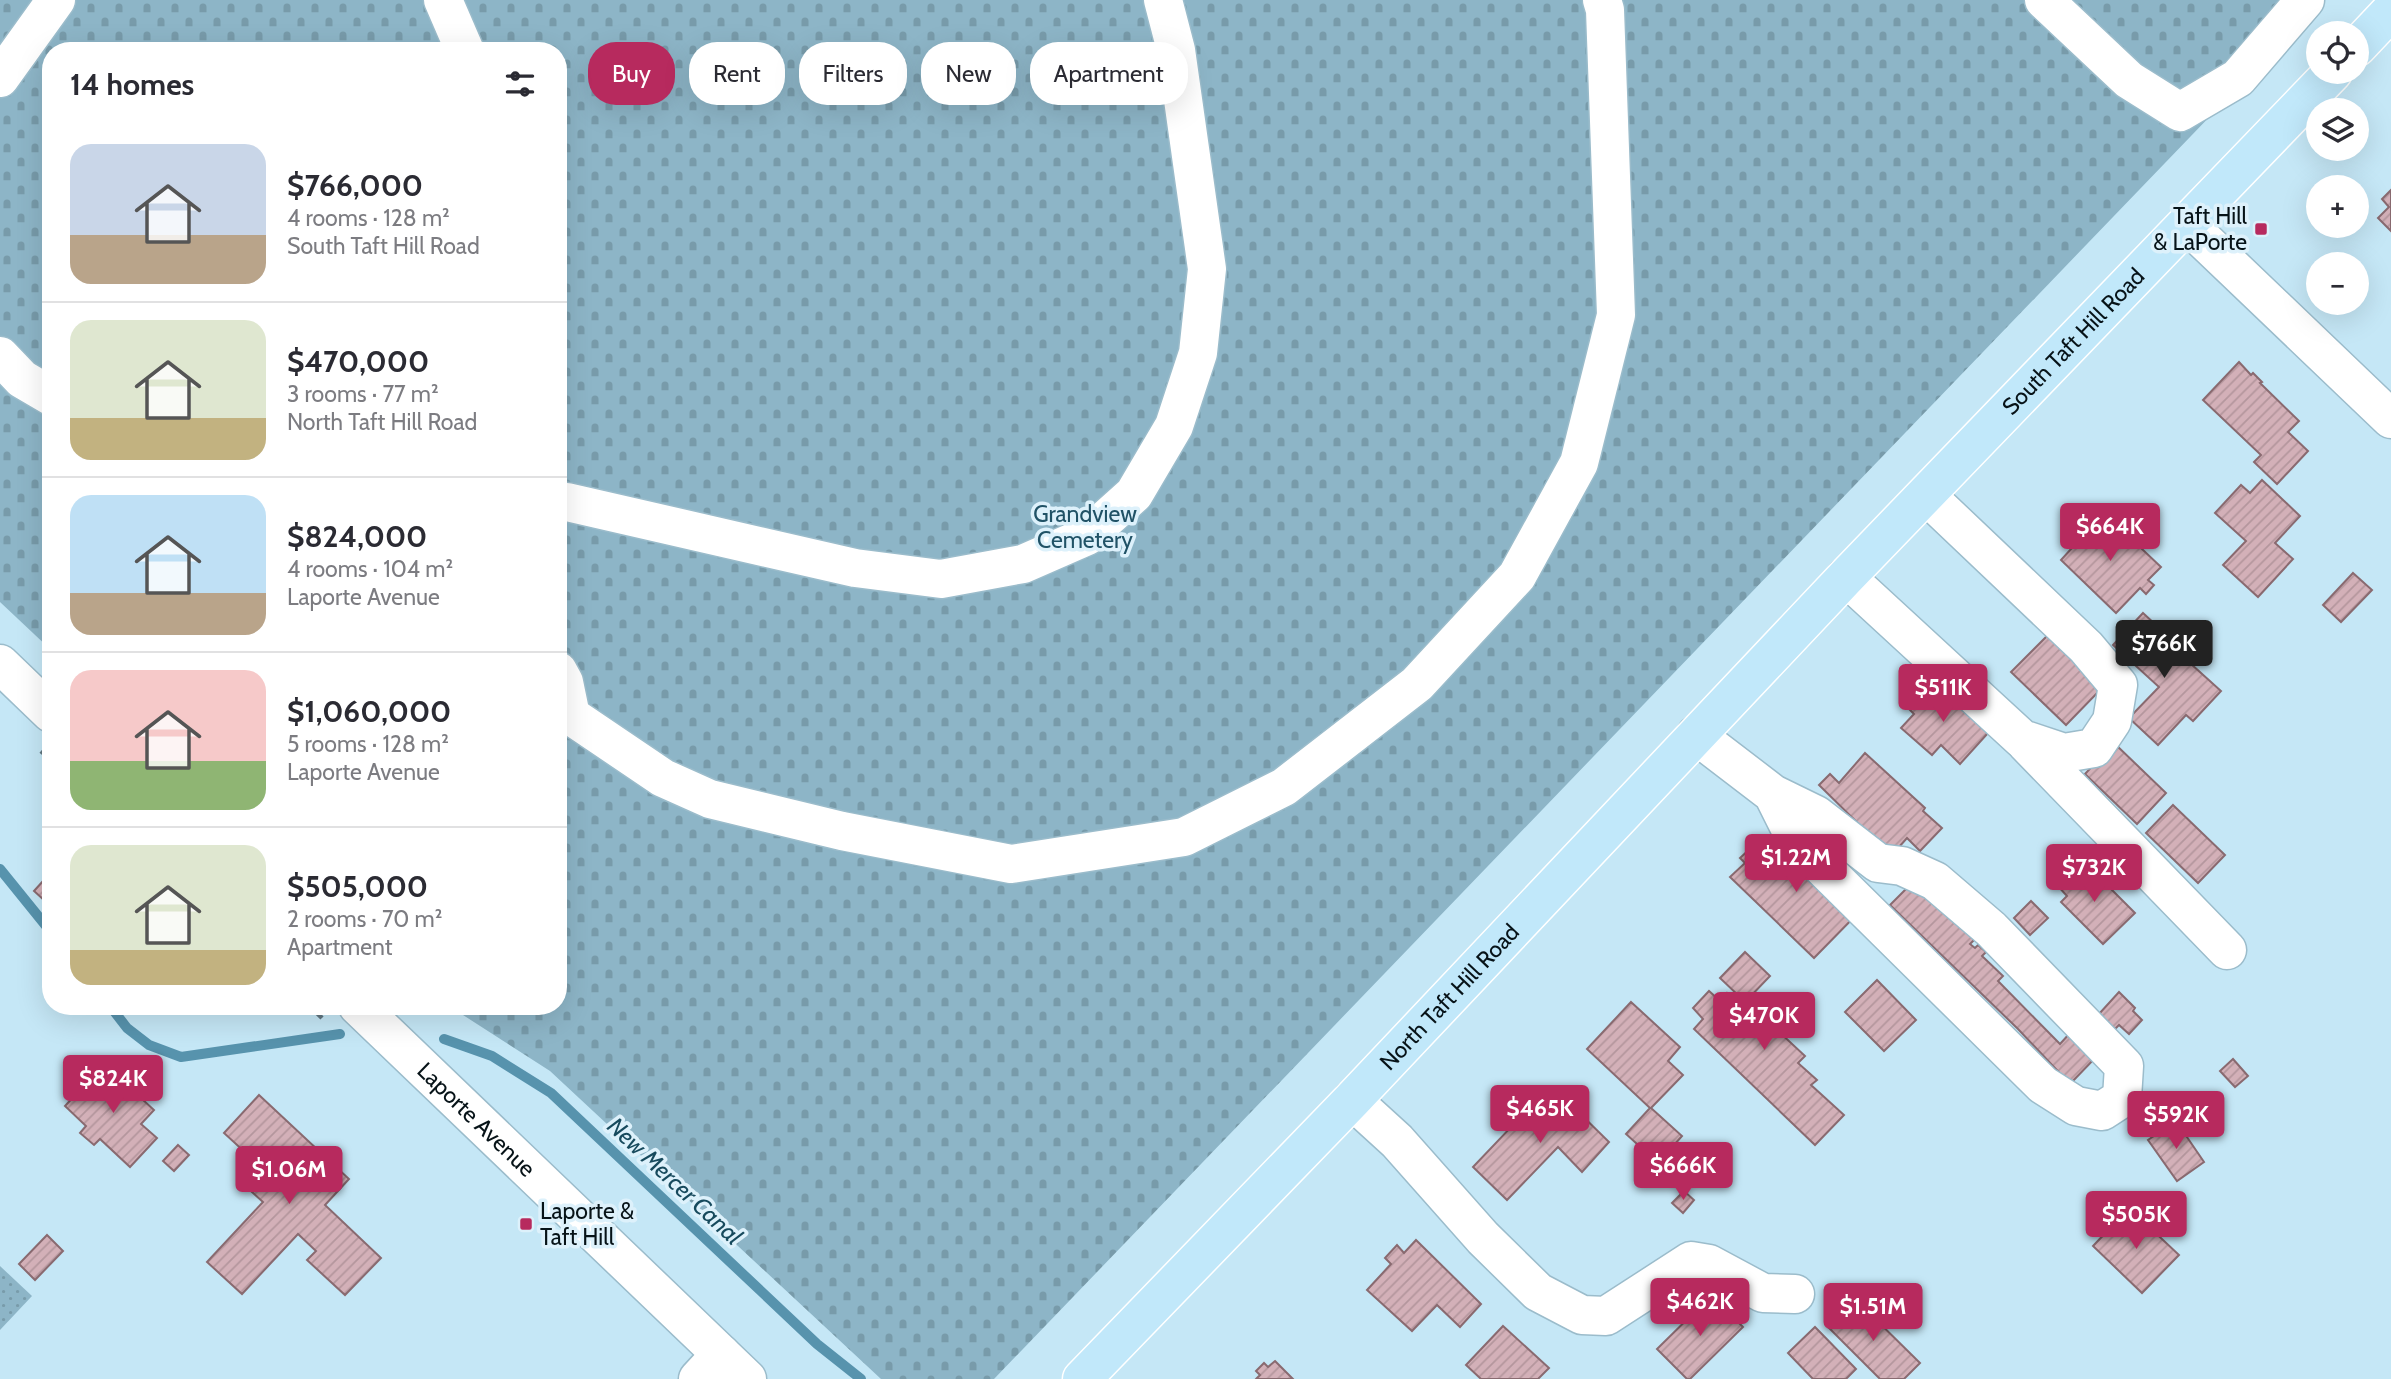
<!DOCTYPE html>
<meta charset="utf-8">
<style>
:root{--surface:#fff;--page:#f7f7f7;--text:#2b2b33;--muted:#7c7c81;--line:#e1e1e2;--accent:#b72a5e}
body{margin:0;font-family:Cabin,sans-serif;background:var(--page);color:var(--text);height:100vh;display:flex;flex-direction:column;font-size:26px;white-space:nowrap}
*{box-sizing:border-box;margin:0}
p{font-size:23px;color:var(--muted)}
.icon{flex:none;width:38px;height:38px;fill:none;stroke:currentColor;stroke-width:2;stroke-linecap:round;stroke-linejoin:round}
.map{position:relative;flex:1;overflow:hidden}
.sheet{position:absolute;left:42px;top:42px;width:525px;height:973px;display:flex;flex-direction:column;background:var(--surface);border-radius:28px;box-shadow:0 7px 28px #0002}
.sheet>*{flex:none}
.banner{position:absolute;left:588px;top:42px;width:665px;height:63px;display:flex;gap:14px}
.fabs{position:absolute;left:2306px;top:21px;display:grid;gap:14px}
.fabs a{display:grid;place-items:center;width:63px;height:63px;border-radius:50%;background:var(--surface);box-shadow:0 7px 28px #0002;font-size:35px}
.price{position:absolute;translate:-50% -60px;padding:0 16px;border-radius:7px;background:var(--accent);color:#fff;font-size:23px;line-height:46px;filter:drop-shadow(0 2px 4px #0008)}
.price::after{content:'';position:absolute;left:50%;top:42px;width:21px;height:16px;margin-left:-10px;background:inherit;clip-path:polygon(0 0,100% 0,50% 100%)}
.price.selected{background:#222;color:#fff}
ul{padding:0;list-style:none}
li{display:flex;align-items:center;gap:21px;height:175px;padding:0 28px}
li+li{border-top:2px solid var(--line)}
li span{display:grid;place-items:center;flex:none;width:196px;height:140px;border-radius:21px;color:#555}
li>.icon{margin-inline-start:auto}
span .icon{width:84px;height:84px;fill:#fffc;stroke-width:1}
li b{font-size:30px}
h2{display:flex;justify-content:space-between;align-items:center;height:84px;padding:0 28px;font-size:30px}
.pill{padding:0 24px;border-radius:28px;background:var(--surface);box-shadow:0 7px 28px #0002;font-size:24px;line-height:63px}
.pill.selected{background:var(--accent);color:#fff}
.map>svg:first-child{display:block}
</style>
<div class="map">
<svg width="2391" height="1379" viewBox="0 0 2391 1379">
<defs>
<pattern id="green-dots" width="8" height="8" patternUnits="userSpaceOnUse" patternTransform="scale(1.75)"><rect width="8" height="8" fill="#8db5c7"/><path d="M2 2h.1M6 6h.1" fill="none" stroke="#789baa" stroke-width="1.8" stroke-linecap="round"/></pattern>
<pattern id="cemetery-stones" width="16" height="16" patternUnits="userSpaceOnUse" patternTransform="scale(1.75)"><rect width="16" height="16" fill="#8db5c7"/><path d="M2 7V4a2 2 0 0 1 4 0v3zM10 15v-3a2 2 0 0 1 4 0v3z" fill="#789baa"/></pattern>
<pattern id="building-hatch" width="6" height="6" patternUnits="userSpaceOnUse" patternTransform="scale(1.75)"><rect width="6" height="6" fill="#d3b0b8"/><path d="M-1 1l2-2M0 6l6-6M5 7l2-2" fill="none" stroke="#b4969d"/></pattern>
</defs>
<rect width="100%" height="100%" fill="#c5e7f6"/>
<path fill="url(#green-dots)" d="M 0,1266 L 32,1296 L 0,1330 Z"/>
<path fill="url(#cemetery-stones)" d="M 0,0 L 2322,0 L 994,1379 L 881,1379 L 550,1071 L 463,1015 L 453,1006 L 558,1006 L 558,51 L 51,51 L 51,650 L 0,602 Z"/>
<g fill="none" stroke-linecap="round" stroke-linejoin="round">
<g stroke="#5793ad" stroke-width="10">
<path d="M 0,869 L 51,932"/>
<path d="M 110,1006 L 127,1028 L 149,1045 L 181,1057 L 340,1034"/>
<path d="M 444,1039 L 492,1056 L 551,1093 L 817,1344 L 861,1379"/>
</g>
</g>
<g fill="url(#building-hatch)" stroke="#896a70" stroke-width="2">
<path d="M 2391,190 L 2391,231 L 2378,218 L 2389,207 L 2382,199 Z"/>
<path d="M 2239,362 L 2251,375 L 2253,373 L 2262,382 L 2260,383 L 2299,421 L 2288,432 L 2308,451 L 2277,484 L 2254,462 L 2261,455 L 2203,400 Z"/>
<path d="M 2262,480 L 2300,516 L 2275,543 L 2293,559 L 2258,597 L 2223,565 L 2246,541 L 2215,513 L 2241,485 L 2250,493 Z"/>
<path d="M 2105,514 L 2161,567 L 2148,580 L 2154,585 L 2146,594 L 2140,588 L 2116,613 L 2061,560 L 2072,548 L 2065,541 L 2080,525 L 2088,532 Z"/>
<path d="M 2353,573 L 2372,590 L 2341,622 L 2323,605 Z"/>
<path d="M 2143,613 L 2183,650 L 2180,654 L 2221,691 L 2193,721 L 2186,715 L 2158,745 L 2129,718 L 2159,687 L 2113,645 Z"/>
<path d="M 2049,634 L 2103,687 L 2066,725 L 2011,672 Z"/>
<path d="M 1934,681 L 1988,733 L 1960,764 L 1941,745 L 1932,755 L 1901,728 L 1914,714 L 1908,708 L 1916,699 L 1913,696 L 1922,686 L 1925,689 Z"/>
<path d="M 2114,743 L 2166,793 L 2137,824 L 2085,774 Z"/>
<path d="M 1865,753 L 1925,808 L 1923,811 L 1942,828 L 1920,851 L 1907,838 L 1899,847 L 1887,849 L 1879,844 L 1819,785 L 1830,774 L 1839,783 Z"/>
<path d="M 2173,805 L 2225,855 L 2198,883 L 2146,833 Z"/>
<path d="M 1776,831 L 1863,908 L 1814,958 L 1730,877 L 1745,863 L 1740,858 L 1752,847 L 1756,851 Z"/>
<path d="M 2076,866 L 2087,877 L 2093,871 L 2135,913 L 2103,944 L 2061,902 L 2067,896 L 2057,885 Z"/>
<path d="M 1918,877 L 1978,936 L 1970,944 L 1975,948 L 1978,945 L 1986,952 L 1982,956 L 2003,976 L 1998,981 L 2060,1044 L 2071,1032 L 2097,1056 L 2070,1084 L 2018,1029 L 1890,905 Z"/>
<path d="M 44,880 L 51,886 L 51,893 L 44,900 L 34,891 Z"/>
<path d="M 2031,901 L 2048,918 L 2030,935 L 2014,918 Z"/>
<path d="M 1745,952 L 1770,976 L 1746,1001 L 1805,1056 L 1798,1063 L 1817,1080 L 1811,1085 L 1844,1115 L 1815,1145 L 1694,1029 L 1703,1019 L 1693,1008 L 1709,991 L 1720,1001 L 1727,993 L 1736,1001 L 1740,997 L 1720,978 Z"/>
<path d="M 1877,980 L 1916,1020 L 1884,1051 L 1845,1012 Z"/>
<path d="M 2119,992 L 2135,1008 L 2133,1011 L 2142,1020 L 2129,1034 L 2119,1025 L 2115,1029 L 2099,1014 Z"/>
<path d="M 1631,1002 L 1680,1047 L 1668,1061 L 1683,1075 L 1651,1108 L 1682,1136 L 1658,1163 L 1626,1134 L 1650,1108 L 1587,1049 Z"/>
<path d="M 2233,1059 L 2248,1076 L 2235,1087 L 2220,1071 Z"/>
<path d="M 104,1064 L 154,1110 L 141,1124 L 157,1138 L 130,1167 L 100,1139 L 94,1145 L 80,1133 L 86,1126 L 65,1106 Z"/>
<path d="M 1558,1092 L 1609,1142 L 1582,1172 L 1558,1147 L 1507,1200 L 1473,1167 L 1533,1104 L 1541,1112 Z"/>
<path d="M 259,1095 L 349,1179 L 325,1205 L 381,1258 L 345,1295 L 307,1260 L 316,1251 L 298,1234 L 242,1294 L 207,1262 L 263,1202 L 243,1184 L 260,1166 L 224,1133 Z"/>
<path d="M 2176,1121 L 2204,1162 L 2177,1181 L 2148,1140 Z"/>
<path d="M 178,1145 L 189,1155 L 174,1171 L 163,1161 Z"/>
<path d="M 1684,1191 L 1694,1200 L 1683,1213 L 1672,1203 Z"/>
<path d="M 2129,1208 L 2179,1255 L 2142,1293 L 2093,1246 Z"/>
<path d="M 47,1235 L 63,1251 L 35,1280 L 19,1264 Z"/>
<path d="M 1416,1240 L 1481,1304 L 1460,1327 L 1437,1305 L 1412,1331 L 1367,1290 L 1391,1264 L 1385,1258 L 1397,1245 L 1404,1253 Z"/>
<path d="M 1712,1295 L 1743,1327 L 1690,1379 L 1687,1379 L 1657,1349 Z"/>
<path d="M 1854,1298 L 1920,1363 L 1904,1379 L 1880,1379 L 1827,1326 Z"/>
<path d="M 1503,1326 L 1549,1368 L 1538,1379 L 1481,1379 L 1466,1365 Z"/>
<path d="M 1815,1327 L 1856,1369 L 1846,1379 L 1813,1379 L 1788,1353 Z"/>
<path d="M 1275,1361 L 1293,1379 L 1256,1379 L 1260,1375 L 1256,1371 L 1264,1363 L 1268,1367 Z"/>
</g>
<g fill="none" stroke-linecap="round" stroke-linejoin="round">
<defs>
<g id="minor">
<path d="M 443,0 L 465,51"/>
<path d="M 2044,0 L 2129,80 L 2180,112 L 2238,78 L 2305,0"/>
<path d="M 0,78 L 56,0"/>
<path d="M 2188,225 L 2391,419"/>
<path d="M 0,356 L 22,379 L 51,396"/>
<path d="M 558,503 L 567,502 L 855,568 L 941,579 L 1023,564 L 1087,536 L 1134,494 L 1174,426 L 1198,353 L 1207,269 L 1176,50 L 1163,0"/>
<path d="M 1846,577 L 2022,739 L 2064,753 L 2094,748 L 2112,721 L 2118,685 L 2086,647 L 1927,496"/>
<path d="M 0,664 L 51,713"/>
<path d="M 558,671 L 564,682 L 571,716"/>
<path d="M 558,707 L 663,778 L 710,799 L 842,831 L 1011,864 L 1184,837 L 1284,787 L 1417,684 L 1517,576 L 1579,463 L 1616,315 L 1605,10 L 1602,0"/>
<path d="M 1696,735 L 1773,794 L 1816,815 L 1878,863 L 1902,866 L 1935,881 L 1991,929 L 2124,1066 L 2122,1098 L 2102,1111 L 2076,1106 L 2043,1085 L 1797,842 L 1773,794"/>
<path d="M 2026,743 L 2227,950"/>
<path id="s1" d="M 358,1006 L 747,1379"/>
<path d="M 1352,1100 L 1397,1141 L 1483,1238 L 1538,1292 L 1582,1315 L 1606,1316 L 1691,1261 L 1709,1264 L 1763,1293 L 1795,1294"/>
<path d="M 698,1379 L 721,1354"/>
</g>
<g id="major">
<path d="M 2357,47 L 2391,11"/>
<path id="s2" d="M 1082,1379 L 1352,1100 L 1846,577 L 2333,72"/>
</g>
</defs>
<use href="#minor" stroke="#9bbccb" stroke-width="41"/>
<use href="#major" stroke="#fff" stroke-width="41"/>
<g stroke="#607680" stroke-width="4.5" stroke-dasharray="7 3.5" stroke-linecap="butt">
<path d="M 41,751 L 51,760"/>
<path d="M 310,1006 L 322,1018"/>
</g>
<use href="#minor" stroke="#fff" stroke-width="38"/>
<use href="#major" stroke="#c1e8fa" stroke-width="38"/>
</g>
<g fill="#b72a5e" stroke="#ddf1fb" stroke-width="2.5">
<rect x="2254" y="222" width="14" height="14" rx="3.5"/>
<rect x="519" y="1217" width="14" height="14" rx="3.5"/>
</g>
<g text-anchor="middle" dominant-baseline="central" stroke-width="7" stroke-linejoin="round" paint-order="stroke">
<g font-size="23" fill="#071318" stroke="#ddf1fb" text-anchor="end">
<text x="2247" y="216">Taft Hill<tspan x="2247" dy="26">&amp; LaPorte</tspan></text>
<text x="540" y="1211" text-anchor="start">Laporte &amp;<tspan x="540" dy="26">Taft Hill</tspan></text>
</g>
<g font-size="23" fill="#071318" stroke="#ddf1fb">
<text stroke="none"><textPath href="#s2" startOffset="1435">South Taft Hill Road</textPath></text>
<text stroke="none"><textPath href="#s2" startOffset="530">North Taft Hill Road</textPath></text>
<text stroke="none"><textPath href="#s1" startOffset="164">Laporte Avenue</textPath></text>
</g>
<g font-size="23" fill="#205266" stroke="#ddf1fb">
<text x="1085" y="514">Grandview<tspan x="1085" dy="26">Cemetery</tspan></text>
</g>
<g font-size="24" font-style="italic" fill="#174a5d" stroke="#ddf1fb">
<text transform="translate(675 1181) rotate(43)">New Mercer Canal</text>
</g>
</g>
</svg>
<div class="fabs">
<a><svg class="icon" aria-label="locate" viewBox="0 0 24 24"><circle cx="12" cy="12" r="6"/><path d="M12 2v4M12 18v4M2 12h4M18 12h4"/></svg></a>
<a><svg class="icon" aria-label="layers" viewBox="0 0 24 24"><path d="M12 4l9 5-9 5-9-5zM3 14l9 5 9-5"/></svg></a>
<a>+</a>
<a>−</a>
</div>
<b class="price" style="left:2110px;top:563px">$664K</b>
<b class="price selected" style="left:2164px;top:680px">$766K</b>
<b class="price" style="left:1943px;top:724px">$511K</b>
<b class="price" style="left:1796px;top:894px">$1.22M</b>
<b class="price" style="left:2094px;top:904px">$732K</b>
<b class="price" style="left:1764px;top:1052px">$470K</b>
<b class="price" style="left:113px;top:1115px">$824K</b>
<b class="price" style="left:1540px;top:1145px">$465K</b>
<b class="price" style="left:2176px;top:1151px">$592K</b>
<b class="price" style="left:1683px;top:1202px">$666K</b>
<b class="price" style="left:289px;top:1206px">$1.06M</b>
<b class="price" style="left:2136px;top:1251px">$505K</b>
<b class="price" style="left:1700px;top:1338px">$462K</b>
<b class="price" style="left:1873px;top:1343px">$1.51M</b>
<div class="banner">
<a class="pill selected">Buy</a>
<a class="pill">Rent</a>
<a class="pill">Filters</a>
<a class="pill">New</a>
<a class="pill">Apartment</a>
</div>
<section class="sheet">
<h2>14 homes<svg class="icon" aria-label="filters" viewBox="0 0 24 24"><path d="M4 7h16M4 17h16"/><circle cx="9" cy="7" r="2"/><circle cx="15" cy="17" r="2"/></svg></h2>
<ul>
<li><span style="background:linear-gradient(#c9d6e8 65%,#b9a48a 0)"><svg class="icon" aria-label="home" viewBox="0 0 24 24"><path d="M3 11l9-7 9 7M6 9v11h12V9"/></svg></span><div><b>$766,000</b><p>4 rooms · 128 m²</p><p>South Taft Hill Road</p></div></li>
<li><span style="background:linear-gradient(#dfe7d0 70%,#c2b280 0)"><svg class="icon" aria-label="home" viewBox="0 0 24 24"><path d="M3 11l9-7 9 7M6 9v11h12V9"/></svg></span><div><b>$470,000</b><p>3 rooms · 77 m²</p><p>North Taft Hill Road</p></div></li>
<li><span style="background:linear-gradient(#bfe0f5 70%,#b9a48a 0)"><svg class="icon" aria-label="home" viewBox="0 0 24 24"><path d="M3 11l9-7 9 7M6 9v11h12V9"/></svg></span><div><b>$824,000</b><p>4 rooms · 104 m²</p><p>Laporte Avenue</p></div></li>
<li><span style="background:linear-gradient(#f6c9c9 65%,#8fb573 0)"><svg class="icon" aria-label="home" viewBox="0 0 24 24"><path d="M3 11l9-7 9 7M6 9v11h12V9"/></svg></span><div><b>$1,060,000</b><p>5 rooms · 128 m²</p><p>Laporte Avenue</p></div></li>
<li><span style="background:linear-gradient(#dfe7d0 75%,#c2b280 0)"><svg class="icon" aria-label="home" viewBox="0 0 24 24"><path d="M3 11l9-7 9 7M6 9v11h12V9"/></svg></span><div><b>$505,000</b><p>2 rooms · 70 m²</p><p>Apartment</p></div></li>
</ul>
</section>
</div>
